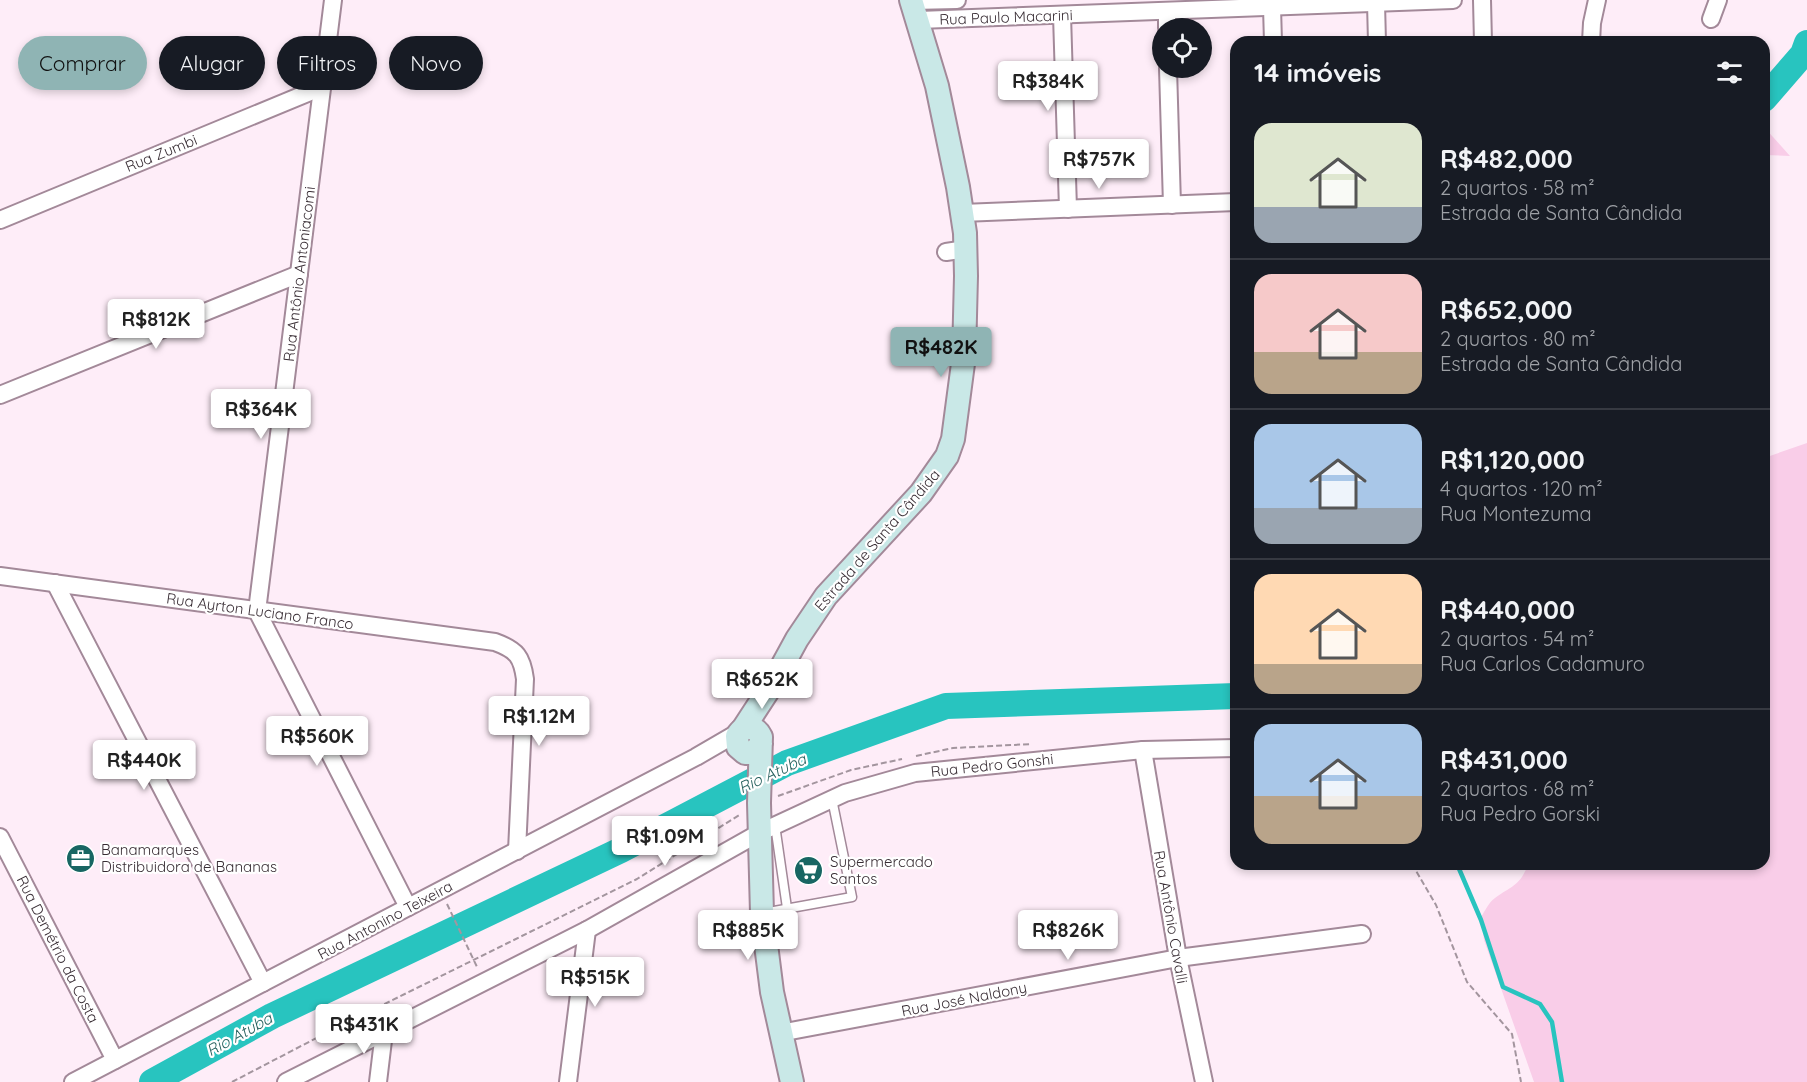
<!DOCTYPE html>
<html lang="pt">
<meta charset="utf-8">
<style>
:root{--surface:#171b24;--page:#20242c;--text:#f1f3f6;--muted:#9ea1a6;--line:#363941;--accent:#8fb4b4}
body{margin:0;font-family:Quicksand,sans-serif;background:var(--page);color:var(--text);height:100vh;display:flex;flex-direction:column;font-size:22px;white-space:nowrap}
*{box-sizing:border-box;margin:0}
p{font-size:20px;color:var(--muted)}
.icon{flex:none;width:33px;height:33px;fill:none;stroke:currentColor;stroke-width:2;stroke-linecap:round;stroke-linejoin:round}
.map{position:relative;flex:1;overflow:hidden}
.details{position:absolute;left:1230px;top:36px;width:540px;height:834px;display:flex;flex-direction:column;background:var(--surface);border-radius:18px;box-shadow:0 3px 9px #0003}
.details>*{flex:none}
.banner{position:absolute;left:18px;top:36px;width:570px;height:54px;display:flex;gap:12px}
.fabs{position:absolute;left:1152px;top:18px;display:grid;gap:12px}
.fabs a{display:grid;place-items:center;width:60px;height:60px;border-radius:50%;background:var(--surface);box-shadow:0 3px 9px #0003;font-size:30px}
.price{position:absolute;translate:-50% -51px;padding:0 14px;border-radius:6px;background:#fff;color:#222;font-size:20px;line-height:39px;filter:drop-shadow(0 2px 3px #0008)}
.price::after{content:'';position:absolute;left:50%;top:36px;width:18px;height:14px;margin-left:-9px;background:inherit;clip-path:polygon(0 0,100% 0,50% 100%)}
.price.selected{background:var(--accent);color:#111}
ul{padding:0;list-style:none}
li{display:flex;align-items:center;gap:18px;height:150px;padding:0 24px}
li+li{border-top:2px solid var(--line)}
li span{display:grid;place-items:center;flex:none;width:168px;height:120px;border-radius:18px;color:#555}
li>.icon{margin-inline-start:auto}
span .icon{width:72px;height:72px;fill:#fffc;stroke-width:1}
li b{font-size:26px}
h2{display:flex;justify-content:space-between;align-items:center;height:72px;padding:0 24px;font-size:26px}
.tag{padding:0 21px;border-radius:27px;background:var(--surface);box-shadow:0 3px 9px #0003;font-size:21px;line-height:54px}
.tag.selected{background:var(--accent);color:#111}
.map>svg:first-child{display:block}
</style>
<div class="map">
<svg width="1807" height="1082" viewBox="0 0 1807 1082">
<rect width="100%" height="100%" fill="#feedf8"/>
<g fill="#f9cde8">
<path d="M 1764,127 L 1790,156 L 1764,155 Z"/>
<path d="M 1807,443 L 1807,1082 L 1534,1082 L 1484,940 L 1481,917 C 1485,911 1489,902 1495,898 C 1512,886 1521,885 1528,864 L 1764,864 L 1764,458 Z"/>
</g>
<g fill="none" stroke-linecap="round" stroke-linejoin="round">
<path stroke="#28c4bf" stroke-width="4.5" d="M 1457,864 L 1481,920 L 1503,987 L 1540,1004 L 1552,1022 L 1562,1082"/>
<g stroke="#28c4bf" stroke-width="26">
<path d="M 1764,99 L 1803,54 L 1807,43"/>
<path d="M 152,1082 L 272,1016 L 621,850 L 787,763 L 946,706 L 1236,696"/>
</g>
<defs>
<g id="lane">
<path d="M 775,825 L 787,908"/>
<path d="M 763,913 L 852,897 L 832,799"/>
</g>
<g id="street">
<path d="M 333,0 L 257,611 L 408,907"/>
<path d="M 1482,0 L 1483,42"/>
<path d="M 912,1 L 957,0"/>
<path d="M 1376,3 L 1377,42"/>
<path d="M 1272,7 L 1273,42"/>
<path d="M 1167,11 L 1167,28"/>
<path d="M 1062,15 L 1068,209"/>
<path d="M 1711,19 L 1718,0"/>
<path d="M 919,20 L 1453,0"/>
<path d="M 1591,42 L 1592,23 L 1597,0"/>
<path d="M 1168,68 L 1172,205"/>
<path d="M 962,213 L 1236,202"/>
<path d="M 0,220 L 322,87"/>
<path d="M 946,252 L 966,249"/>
<path d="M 0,395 L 299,274"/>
<path d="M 0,576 L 495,642 C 517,650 522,657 525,679 L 517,851"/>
<path d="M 55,583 L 263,983"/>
<path d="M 1143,750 L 1178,958 L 1204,1082"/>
<path d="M 0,837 L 115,1060"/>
<path d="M 780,1033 L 1178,958 L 1362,934"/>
<path d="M 73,1082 L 696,757 L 739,732"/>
<path d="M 286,1082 L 587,930 L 759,833 L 845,793 L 915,773 L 1143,750 L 1236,748"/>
<path d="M 378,1082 L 384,1032"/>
<path d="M 568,1082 L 587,930"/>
</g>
<g id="secondary">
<path d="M 743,729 L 773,683 L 797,639 L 826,596 L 921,493 L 947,456 L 953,439 L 964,356 L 966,276 L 965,233 L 958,187 L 937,86 L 911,0"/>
<path d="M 761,744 L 753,753 L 745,753 L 738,747 L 737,736 C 744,724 756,726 761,737 L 759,803 L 762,913 L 772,992 L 792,1082"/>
</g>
</defs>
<use href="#lane" stroke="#a38999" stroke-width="11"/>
<use href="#street" stroke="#a38999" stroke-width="20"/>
<use href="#secondary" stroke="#a38999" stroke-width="26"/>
<g stroke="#a3959e" stroke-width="2" stroke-dasharray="6 3" stroke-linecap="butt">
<path d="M 916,756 L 953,748 L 1032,744"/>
<path d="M 778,796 L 851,770 L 902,759"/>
<path d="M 1412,864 L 1436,905 L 1467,982 L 1512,1034 L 1521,1082"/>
<path d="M 447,904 L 478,969"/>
<path d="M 232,1082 L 328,1032 L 637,879 L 741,814"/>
</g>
<use href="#lane" stroke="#fff" stroke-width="8"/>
<use href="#street" stroke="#fff" stroke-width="16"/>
<use href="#secondary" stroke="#c9e8e7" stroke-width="22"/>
</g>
<defs>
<symbol id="office-disc" viewBox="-11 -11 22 22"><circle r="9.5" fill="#186663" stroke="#fff"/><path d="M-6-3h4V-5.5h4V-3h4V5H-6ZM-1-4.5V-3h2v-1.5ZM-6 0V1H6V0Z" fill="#fff"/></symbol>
<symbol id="supermarket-disc" viewBox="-11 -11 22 22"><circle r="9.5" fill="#186663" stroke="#fff"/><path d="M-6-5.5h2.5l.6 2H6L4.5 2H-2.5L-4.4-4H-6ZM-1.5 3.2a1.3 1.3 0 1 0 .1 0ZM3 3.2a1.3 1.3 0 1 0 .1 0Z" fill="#fff"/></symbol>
</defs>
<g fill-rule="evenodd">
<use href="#office-disc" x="64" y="842" width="33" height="33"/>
<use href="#supermarket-disc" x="792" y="854" width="33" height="33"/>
</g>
<g text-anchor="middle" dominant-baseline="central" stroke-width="4.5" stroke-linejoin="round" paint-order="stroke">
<g font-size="15" fill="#392e35" stroke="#fff">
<text transform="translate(1006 17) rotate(-2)">Rua Paulo Macarini</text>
<text transform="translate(161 153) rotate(-22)">Rua Zumbi</text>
<text transform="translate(299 274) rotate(-83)">Rua Antônio Antoniacomi</text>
<text transform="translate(877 540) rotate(-49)">Estrada de Santa Cândida</text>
<text transform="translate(260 611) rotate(8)">Rua Ayrton Luciano Franco</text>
<text transform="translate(992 765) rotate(-6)">Rua Pedro Gonshi</text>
<text transform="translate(1171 917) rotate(80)">Rua Antônio Cavalli</text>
<text transform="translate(385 920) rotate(-28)">Rua Antonino Teixeira</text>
<text transform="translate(58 949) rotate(63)">Rua Demétrio da Costa</text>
<text transform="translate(964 999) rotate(-11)">Rua José Naldony</text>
</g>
<g font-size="15" fill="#392e35" stroke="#fff" text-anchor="start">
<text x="101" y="849">Banamarques<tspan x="101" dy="17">Distribuidora de Bananas</tspan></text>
<text x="830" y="861">Supermercado<tspan x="830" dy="17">Santos</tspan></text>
</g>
<g font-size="16" font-style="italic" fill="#26615e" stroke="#fff">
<text transform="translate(772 773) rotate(-25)">Rio Atuba</text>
<text transform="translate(239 1034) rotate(-29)">Rio Atuba</text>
</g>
</g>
</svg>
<div class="fabs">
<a><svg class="icon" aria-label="locate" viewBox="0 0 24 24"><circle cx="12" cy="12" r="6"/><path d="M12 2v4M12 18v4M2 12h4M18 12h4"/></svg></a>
</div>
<b class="price" style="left:1048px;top:112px">R$384K</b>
<b class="price" style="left:1099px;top:190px">R$757K</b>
<b class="price" style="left:156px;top:350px">R$812K</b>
<b class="price selected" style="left:941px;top:378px">R$482K</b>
<b class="price" style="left:261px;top:440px">R$364K</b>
<b class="price" style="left:762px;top:710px">R$652K</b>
<b class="price" style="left:539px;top:747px">R$1.12M</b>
<b class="price" style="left:317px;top:767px">R$560K</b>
<b class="price" style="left:144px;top:791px">R$440K</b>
<b class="price" style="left:665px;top:867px">R$1.09M</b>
<b class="price" style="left:748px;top:961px">R$885K</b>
<b class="price" style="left:1068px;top:961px">R$826K</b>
<b class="price" style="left:595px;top:1008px">R$515K</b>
<b class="price" style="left:364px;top:1055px">R$431K</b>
<div class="banner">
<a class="tag selected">Comprar</a>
<a class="tag">Alugar</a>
<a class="tag">Filtros</a>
<a class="tag">Novo</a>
</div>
<section class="details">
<h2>14 imóveis<svg class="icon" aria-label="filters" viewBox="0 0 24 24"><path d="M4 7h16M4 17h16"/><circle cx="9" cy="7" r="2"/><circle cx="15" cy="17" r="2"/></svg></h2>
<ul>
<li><span style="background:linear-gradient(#dfe7d0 70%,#9aa5b1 0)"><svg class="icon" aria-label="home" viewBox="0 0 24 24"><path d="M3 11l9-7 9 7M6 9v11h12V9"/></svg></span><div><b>R$482,000</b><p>2 quartos · 58 m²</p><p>Estrada de Santa Cândida</p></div></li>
<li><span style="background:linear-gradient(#f6c9c9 65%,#b9a48a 0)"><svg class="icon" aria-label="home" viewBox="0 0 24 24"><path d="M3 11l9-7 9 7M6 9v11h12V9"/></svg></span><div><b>R$652,000</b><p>2 quartos · 80 m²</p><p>Estrada de Santa Cândida</p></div></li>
<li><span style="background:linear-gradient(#a9c7e8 70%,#9aa5b1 0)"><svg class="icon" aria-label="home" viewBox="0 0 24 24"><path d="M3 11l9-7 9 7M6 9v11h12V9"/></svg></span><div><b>R$1,120,000</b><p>4 quartos · 120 m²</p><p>Rua Montezuma</p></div></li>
<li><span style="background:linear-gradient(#ffd9b3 75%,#b9a48a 0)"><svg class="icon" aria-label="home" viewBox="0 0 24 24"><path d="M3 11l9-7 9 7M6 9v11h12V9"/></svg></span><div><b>R$440,000</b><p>2 quartos · 54 m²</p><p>Rua Carlos Cadamuro</p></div></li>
<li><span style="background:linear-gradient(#a9c7e8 60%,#b9a48a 0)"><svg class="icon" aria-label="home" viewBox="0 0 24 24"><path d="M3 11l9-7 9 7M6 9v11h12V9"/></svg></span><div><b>R$431,000</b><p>2 quartos · 68 m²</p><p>Rua Pedro Gorski</p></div></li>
</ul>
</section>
</div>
